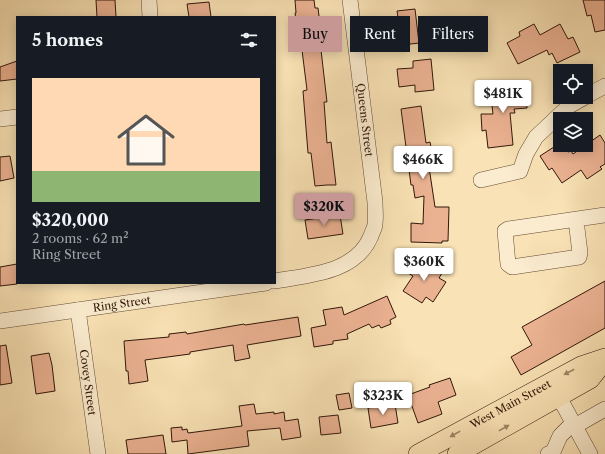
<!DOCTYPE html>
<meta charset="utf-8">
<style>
:root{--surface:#171b24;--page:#242831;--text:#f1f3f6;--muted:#9ea1a6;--line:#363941;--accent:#c59692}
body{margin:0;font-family:"Libre Caslon Text",serif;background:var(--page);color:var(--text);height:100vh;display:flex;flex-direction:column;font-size:15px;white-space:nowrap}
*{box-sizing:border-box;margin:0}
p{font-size:13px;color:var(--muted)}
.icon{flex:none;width:22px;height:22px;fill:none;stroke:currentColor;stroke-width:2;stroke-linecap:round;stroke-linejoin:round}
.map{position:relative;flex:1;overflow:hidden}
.drawer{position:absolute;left:16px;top:16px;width:260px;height:268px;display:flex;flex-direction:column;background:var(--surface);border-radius:0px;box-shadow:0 2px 10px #0003}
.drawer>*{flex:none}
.hud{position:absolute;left:288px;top:16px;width:257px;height:36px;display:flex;gap:8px}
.buttons{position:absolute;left:553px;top:64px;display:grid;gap:8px}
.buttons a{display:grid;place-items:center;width:40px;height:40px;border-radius:0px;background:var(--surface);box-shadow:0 2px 10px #0003;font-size:20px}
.price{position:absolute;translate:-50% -34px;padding:0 9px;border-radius:4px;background:#fff;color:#222;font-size:13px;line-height:26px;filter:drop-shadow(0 1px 2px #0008)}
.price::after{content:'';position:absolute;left:50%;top:24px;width:12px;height:9px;margin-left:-6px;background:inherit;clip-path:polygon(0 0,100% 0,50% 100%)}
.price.current{background:var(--accent);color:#111}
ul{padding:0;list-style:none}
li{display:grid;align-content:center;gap:8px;height:212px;padding:0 16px}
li+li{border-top:1px solid var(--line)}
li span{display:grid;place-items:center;height:124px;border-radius:0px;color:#555}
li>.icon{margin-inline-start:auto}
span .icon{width:72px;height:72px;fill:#fffc;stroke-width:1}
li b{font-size:17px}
h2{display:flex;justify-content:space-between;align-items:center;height:48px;padding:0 16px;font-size:17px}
.pill{padding:0 14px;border-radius:0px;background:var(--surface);box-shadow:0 2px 10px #0003;font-size:14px;line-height:36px}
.pill.current{background:var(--accent);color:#111}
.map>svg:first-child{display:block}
</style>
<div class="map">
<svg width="605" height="454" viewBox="0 0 605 454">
<rect width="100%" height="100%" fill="#f9e2b5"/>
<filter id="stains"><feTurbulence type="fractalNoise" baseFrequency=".005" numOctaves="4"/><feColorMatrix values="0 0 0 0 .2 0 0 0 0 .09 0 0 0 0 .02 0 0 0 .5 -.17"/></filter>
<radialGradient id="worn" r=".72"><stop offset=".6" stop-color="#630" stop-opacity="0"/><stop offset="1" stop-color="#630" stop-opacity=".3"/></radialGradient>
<g fill="#ebb292" stroke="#311709">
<path d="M 96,0 L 115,0 L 116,17 L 97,17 Z"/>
<path d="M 295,0 L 314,0 L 315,8 L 318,8 L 320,24 L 318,24 L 327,102 L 324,102 L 327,143 L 331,142 L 336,185 L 327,185 L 315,186 L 311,153 L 308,153 L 303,91 L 307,90 L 299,26 L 297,26 L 295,13 L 296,13 Z"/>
<path d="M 583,0 L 605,0 L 605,30 L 595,32 L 591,15 L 587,16 Z"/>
<path d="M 209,2 L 211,17 L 189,17 L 187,4 Z"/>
<path d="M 415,9 L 419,43 L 394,46 L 391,26 L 399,24 L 397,11 Z"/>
<path d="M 534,24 L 540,35 L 560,24 L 568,39 L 573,37 L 580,52 L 557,63 L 552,53 L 549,55 L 547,50 L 518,64 L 507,43 L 520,36 L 519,32 Z"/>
<path d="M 431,59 L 434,90 L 415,92 L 415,85 L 399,87 L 397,69 L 413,68 L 413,61 Z"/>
<path d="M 17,61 L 17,79 L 0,81 L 0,67 Z"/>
<path d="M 524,81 L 527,108 L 514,109 L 515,113 L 510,113 L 513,145 L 488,148 L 486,130 L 482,131 L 481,114 L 493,114 L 490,89 L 507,88 L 506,84 Z"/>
<path d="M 421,106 L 426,143 L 430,142 L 435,166 L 429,167 L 435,207 L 449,207 L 448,241 L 442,241 L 442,243 L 411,242 L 411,223 L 423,224 L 424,196 L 415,198 L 413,185 L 411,185 L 401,109 Z"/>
<path d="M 600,135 L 605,143 L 605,164 L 600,167 L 602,169 L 587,179 L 581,170 L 562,183 L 552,168 L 549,170 L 540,156 L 560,143 L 560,145 L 563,145 L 568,152 L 571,151 L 573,154 Z"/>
<path d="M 10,156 L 14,178 L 0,181 L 0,157 Z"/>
<path d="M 340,215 L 343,234 L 308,239 L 305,220 Z"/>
<path d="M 418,258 L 442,273 L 439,278 L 446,282 L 433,302 L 426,297 L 422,303 L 403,291 L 413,276 L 408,273 Z"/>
<path d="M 17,264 L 17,284 L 0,286 L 0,267 Z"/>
<path d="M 605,281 L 605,328 L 521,375 L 511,357 L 532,345 L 522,327 Z"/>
<path d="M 387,296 L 396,317 L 390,320 L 391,324 L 381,328 L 379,325 L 372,328 L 369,324 L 347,334 L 348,339 L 333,341 L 333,344 L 314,347 L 311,328 L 326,325 L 323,310 L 342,307 L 344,315 Z"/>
<path d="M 298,317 L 301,336 L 247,345 L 250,358 L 235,361 L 233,345 L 190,352 L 190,354 L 145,360 L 148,381 L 129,384 L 128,371 L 126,371 L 124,341 L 169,337 L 169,334 L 186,332 L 187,334 L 244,324 L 245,325 Z"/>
<path d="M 6,345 L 12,383 L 0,385 L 0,346 Z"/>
<path d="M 49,353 L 52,365 L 55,391 L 36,394 L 31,356 Z"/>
<path d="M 450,378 L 456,395 L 438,402 L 442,414 L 418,423 L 408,395 L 430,387 L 429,385 Z"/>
<path d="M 349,393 L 352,408 L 339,410 L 336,395 Z"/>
<path d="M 254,404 L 256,414 L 274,412 L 274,414 L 284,412 L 285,421 L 298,419 L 301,437 L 282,440 L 280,428 L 247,431 L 249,446 L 188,454 L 187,440 L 172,442 L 171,428 L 182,427 L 182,430 L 187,429 L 188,433 L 242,426 L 239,406 Z"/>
<path d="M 395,404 L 398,423 L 371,428 L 368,408 Z"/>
<path d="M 338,415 L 341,433 L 321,435 L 319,417 Z"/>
<path d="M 163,435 L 166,454 L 128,454 L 126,440 Z"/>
</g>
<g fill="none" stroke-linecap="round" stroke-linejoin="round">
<defs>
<g id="minor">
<path d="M 149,0 L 150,17"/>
<path d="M 586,96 L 605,86"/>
<path d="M 0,119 L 17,117"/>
<path d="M 481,180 L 520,171 L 526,154 L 536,137 L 569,106 L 585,97"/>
<path d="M 576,220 L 580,253 L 579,257 L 512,267 L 508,264 L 505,231 L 508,229 L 605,215"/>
<path d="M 275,281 C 309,275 356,273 371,236 C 372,232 375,228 375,224 C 376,217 375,209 375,202 L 350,0"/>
<path id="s1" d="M 78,310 L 98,454"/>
<path id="s2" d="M 0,321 L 266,283"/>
<path d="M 559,397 L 590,454"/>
<path d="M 575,426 L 605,409"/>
<path d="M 548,454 L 553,452 L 560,436 L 573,423"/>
</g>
<g id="major">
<path id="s3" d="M 418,454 L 581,366 L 605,358"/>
<path d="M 457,454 L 590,379 L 605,360"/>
</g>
</defs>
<use href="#minor" stroke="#634a34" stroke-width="16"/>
<use href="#major" stroke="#311709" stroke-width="20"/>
<use href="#minor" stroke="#fbeccf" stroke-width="15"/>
<use href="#major" stroke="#f9e2b5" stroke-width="19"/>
</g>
<defs><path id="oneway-solid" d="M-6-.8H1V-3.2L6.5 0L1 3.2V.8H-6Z"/></defs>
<g fill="#9f8768">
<use href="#oneway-solid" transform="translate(569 372) rotate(152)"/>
<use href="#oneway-solid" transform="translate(504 428) rotate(-29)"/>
<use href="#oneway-solid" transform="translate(455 434) rotate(151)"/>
</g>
<g text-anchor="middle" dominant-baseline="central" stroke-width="3" stroke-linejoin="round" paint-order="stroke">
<g font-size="11" fill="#311709" stroke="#fbeccf">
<text transform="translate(365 120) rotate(83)">Queens Street</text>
<text stroke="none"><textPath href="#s2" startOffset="123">Ring Street</textPath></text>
<text stroke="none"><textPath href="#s1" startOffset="73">Covey Street</textPath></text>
<text stroke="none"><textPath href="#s3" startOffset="105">West Main Street</textPath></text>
</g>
</g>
<rect width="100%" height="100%" filter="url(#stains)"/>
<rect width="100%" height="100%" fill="url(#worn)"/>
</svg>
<div class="buttons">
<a><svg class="icon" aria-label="locate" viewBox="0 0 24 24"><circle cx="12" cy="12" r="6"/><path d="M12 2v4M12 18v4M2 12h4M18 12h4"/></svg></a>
<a><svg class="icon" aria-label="layers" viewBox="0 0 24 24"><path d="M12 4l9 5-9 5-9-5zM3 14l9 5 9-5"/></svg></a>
</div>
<b class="price" style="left:503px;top:114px">$481K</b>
<b class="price" style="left:423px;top:180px">$466K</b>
<b class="price current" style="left:324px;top:227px">$320K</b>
<b class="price" style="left:424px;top:282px">$360K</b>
<b class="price" style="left:383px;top:416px">$323K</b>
<div class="hud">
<a class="pill current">Buy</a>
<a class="pill">Rent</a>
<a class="pill">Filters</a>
</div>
<section class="drawer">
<h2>5 homes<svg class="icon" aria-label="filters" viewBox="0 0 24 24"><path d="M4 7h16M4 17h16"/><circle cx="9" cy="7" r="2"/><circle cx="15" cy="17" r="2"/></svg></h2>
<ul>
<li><span style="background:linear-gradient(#ffd9b3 75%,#8fb573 0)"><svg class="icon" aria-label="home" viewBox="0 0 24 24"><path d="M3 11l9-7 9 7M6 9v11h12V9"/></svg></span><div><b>$320,000</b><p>2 rooms · 62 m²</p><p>Ring Street</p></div></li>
</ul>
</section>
</div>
